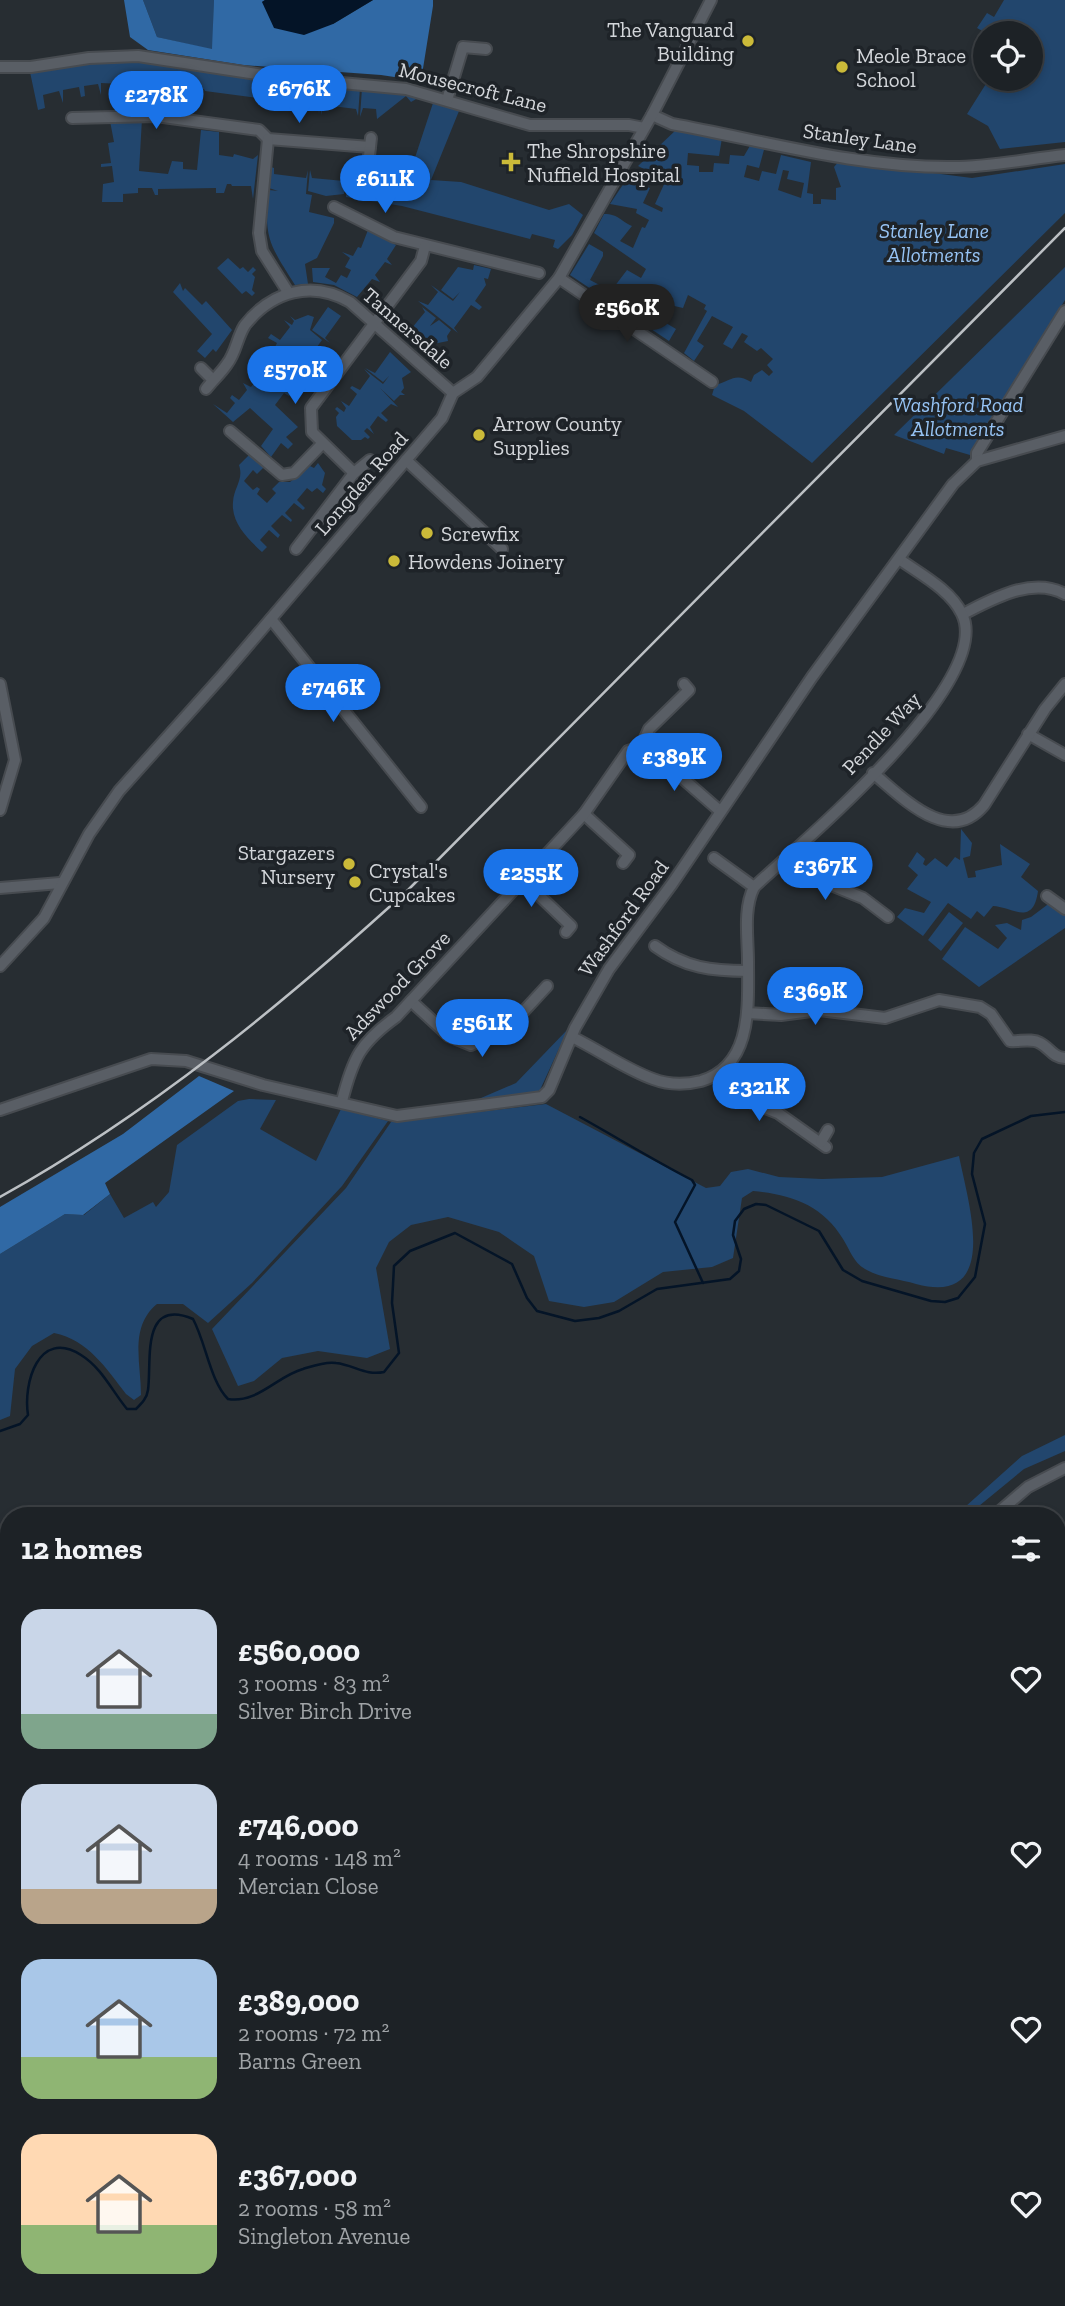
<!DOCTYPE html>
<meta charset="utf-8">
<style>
:root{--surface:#1d2226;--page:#252a2e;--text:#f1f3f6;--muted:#a0a4a7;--line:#3b3f43;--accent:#1a73e8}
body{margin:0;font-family:"Zilla Slab",serif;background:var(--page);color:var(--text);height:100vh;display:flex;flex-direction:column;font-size:26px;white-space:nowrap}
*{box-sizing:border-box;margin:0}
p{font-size:23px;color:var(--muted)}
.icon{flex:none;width:38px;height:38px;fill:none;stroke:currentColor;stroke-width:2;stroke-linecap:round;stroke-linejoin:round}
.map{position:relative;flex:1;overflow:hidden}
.details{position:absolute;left:0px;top:1507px;width:1066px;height:800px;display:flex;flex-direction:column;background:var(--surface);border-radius:28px 28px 0 0;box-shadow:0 4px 10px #0003,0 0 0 2px var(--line)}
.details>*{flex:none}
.buttons{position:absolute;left:973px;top:21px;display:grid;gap:14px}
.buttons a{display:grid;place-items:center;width:70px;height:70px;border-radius:50%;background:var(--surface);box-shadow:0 4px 10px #0003,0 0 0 2px var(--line);font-size:35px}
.price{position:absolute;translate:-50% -60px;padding:0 16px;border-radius:24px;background:var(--accent);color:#fff;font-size:23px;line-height:46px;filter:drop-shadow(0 2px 4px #0008)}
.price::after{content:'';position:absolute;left:50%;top:42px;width:21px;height:16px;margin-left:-10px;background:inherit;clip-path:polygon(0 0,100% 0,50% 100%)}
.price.selected{background:#222;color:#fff}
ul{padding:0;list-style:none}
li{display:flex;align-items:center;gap:21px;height:175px;padding:0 21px}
li span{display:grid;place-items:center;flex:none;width:196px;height:140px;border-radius:21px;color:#555}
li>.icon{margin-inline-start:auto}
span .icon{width:84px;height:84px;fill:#fffc;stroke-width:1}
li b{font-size:30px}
h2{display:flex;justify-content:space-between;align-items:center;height:84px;padding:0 21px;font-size:30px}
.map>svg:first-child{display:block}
</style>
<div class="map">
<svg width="1065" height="2306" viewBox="0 0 1065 2306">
<rect width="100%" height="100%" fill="#272d32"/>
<g fill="#22466d" fill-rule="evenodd">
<path d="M 143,0 L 214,0 L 213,50 L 157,37 Z"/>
<path d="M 1004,0 L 1065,0 L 1065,142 L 1000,149 L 988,126 L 967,114 L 989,79 L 1031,79 L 1031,33 L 986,33 L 977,28 L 987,13 L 994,17 Z"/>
<path d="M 140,61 L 323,86 L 360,88 L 358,116 L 356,109 L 324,105 L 321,115 L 322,91 L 319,114 L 318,105 L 286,102 L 285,111 L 282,110 L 284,89 L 280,101 L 205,91 L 204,89 L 182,89 L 164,84 L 163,88 L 159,87 L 159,83 L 122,81 L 122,84 L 101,83 L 101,95 L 98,84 L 84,86 L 85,96 L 81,97 L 79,87 L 63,90 L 63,103 L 59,91 L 43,95 L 45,108 L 38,110 L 30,72 L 98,63 Z"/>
<path d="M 362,88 L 413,95 L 418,98 L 411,102 L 406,96 L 377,119 L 376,109 L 363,108 L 360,117 Z"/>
<path d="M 434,100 L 459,111 L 431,180 L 461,182 L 549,210 L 569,204 L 583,215 L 572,235 L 558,249 L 553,247 L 555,240 L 532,234 L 530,239 L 402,206 L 346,197 L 347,178 L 350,182 L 372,183 L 369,199 L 373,192 L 401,195 L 404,191 Z"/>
<path d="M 142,119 L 139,171 L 168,174 L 172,161 L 183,162 L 183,169 L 197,170 L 201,130 L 219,132 L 219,155 L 233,157 L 234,154 L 253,159 L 258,155 L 253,199 L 251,186 L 232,186 L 231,184 L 227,184 L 224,193 L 216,193 L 216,188 L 158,189 L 158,195 L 155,195 L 152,188 L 138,188 L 138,193 L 123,194 L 123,202 L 102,202 L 103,184 L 114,182 L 112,166 L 101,167 L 101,164 L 111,163 L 108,143 L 114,142 L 110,121 Z"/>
<path d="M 677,129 L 722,138 L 719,156 L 688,153 L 687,165 L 699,166 L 699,172 L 713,172 L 714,163 L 729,164 L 730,155 L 744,156 L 751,144 L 765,146 L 759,168 L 747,165 L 744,177 L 759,181 L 762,171 L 776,174 L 781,155 L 811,162 L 807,193 L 813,194 L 813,204 L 821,204 L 821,199 L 836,200 L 836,188 L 841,187 L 834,167 L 839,161 L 972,178 L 1065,164 L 1065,213 L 812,463 L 744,411 L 712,395 L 715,385 C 731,381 735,372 751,382 L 754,375 L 762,370 L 769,376 L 773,372 L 767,365 L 773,359 L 761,348 L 757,351 L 744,342 L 748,336 L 742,333 L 732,349 L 723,344 L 733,327 L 712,316 L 697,341 L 704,346 L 694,361 L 684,353 L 707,311 L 704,309 L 706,305 L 688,295 L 683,308 L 670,305 L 661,320 L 676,329 L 669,341 L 570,275 L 589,244 L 603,252 L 603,256 L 590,280 L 611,291 L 627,270 L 641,278 L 646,269 L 594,233 L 604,214 C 619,214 620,221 632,226 L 620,241 L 633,248 L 642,227 L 645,228 L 649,220 L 636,213 L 637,209 L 610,204 L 626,180 L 650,188 L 643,203 L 662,212 L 663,208 L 655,204 L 666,180 L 638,166 ZM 783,170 L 789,171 L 787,179 L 804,183 L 801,198 L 778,190 Z"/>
<path d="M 271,167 L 274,168 L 274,174 L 306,178 L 308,170 L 306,194 L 312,195 L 309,212 L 334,218 L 334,223 L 317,258 L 305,264 L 308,284 L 295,285 C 270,245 263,238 269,190 L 278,191 L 269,188 Z"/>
<path d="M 310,170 L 312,178 L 344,181 L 346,178 L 344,194 L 326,196 L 308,191 Z"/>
<path d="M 368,230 L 396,245 L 387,259 L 392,265 L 385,262 L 375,275 L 380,282 L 372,279 L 357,297 L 334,285 L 313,282 L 312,268 L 330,268 L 325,277 L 336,283 L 341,275 L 347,278 L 351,270 L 345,267 L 350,258 L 342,252 L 353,256 L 358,247 L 361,248 Z"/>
<path d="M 228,258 L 240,269 L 243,267 L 248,272 L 253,267 L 256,270 L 252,274 L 255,277 L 252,290 L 255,293 L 252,296 L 246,291 L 242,294 L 217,268 Z"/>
<path d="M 474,265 L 491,269 L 488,279 L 484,278 L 486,285 L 475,301 L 482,307 L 479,310 L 471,305 L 454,328 L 458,333 L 418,301 L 428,305 L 438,292 L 431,285 L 453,301 L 460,292 L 453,299 L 441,290 L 458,267 L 473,270 Z"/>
<path d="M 1065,267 L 1065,300 L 970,455 L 946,448 L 944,454 L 894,435 Z"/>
<path d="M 180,283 L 183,291 L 185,288 L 202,305 L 206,301 L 232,330 L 216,352 L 213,349 L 205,358 L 197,351 L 212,334 L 173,292 Z"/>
<path d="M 328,307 L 341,316 L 325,338 L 330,343 L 312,330 Z"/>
<path d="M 422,307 L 436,318 L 430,326 L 439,320 L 451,330 L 447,336 L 448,341 L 433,344 L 429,341 L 425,346 L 407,334 L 425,312 Z"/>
<path d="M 308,315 L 314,317 L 310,330 L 322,340 L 314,351 L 320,357 L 316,362 L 311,359 L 300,373 L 305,377 L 301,382 L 294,377 L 285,388 L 292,394 L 289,396 L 284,393 L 275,405 L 298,427 L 286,437 L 293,444 L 288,449 L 281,443 L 271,457 L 261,446 L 273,429 L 250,408 L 233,422 L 213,404 L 227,413 L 235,403 L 230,398 L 232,395 L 239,400 L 247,390 L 243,383 L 251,387 L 259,377 L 252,371 L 255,366 L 263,370 L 269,358 L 267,357 L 271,355 L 277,343 L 268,338 L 271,334 L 280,340 L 290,327 L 284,320 L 292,325 L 294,321 L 290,316 L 295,320 Z"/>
<path d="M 390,352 L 411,372 L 402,378 L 404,388 L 401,392 L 405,395 L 400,395 L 394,401 L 380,388 L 398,407 L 391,404 L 381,413 L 388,420 L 386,422 L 378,416 L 370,427 L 374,434 L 367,428 L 364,431 L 370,437 L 368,439 L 365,437 L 361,440 L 352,440 L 337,426 L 336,417 L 339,413 L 335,409 L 337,407 L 344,412 L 346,408 L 341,401 L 349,406 L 357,394 L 350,388 L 352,386 L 360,390 L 370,376 L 364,369 L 383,384 L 389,376 L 383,382 L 365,368 L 375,373 Z"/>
<path d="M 250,454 L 264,467 L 257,474 L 253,470 L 244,481 L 253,490 L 257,487 L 260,489 L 257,494 L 267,503 L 276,493 L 272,489 L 279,482 L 290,482 L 310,466 L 314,468 L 318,463 L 325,473 L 322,485 L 326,489 L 323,493 L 317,488 L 312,492 L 307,488 L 297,500 L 305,508 L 303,510 L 294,503 L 285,513 L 292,520 L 291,522 L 282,515 L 271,526 L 280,535 L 278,538 L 269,530 L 260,540 L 267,547 L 262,552 C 248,539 231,523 233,502 C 234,487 244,480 239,465 Z"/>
<path d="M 961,829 L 972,843 L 970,856 L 963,858 L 968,878 L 976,877 L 975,871 L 1002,865 L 1000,844 L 1030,864 L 1021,877 L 1038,891 C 1033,927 1013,907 993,906 L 984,917 L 977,911 L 971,919 L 948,903 L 923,936 L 897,917 L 905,908 L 924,913 L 931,902 L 907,889 L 918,875 L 908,866 L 917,852 L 925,859 L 923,864 L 926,866 L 935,858 L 947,867 L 955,857 L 960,860 Z"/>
<path d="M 1051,902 L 1065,914 L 1065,928 L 979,987 L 942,959 L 965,927 L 998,949 L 1007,938 L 995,925 L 1007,923 L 1021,930 L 1022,920 L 1031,917 Z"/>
<path d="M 949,912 L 963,923 L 941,951 L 928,940 Z"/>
<path d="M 568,1029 L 540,1090 L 532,1095 L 474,1101 L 516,1083 Z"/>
<path d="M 249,1099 L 276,1100 L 260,1129 L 316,1161 L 341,1109 L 388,1121 L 342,1186 L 252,1283 L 208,1323 L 183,1304 L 157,1304 C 129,1327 141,1363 141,1395 L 134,1400 L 126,1394 C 106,1368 88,1340 54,1333 L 32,1346 L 15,1369 L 10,1416 L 0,1420 L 0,1254 L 65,1214 L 84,1215 L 110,1194 L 124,1218 L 153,1202 L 156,1207 L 169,1192 L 177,1145 L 238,1101 Z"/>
<path d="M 546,1104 L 706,1188 L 720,1186 L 731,1172 L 748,1169 L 779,1177 L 822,1179 L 882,1177 L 959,1156 C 968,1202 1002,1307 916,1284 C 900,1279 880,1278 865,1269 C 853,1262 850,1250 843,1239 C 823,1205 790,1194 753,1191 L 742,1198 L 733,1258 L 712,1267 L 663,1272 L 614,1302 L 584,1307 L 549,1301 L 534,1256 L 499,1232 L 448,1217 L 411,1225 L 389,1242 L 376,1268 L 390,1349 L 367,1358 L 318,1351 L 282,1358 L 254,1381 L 238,1386 L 212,1329 L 346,1188 L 391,1122 Z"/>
<path d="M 1065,1435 L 1065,1451 L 1024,1469 L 968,1515 L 956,1515 L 1022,1456 Z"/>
<rect x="1057" y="1700" width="8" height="143"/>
<path d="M 0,2027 L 9,2028 L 9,2111 L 0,2123 Z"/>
</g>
<g fill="#3069a5">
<path d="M 124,0 L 143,0 L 157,37 L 212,49 L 214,0 L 265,0 L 262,2 L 333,24 L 373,0 L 433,0 L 433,6 L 421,81 L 381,75 L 243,65 L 148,50 L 130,37 Z"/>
<path d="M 199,1076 L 234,1091 L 105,1183 L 110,1194 L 83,1215 L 65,1214 L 0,1254 L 0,1207 L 123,1134 Z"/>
<path d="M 0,1528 L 9,1528 L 9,1557 L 0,1556 Z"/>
<path d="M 1057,1608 L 1065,1609 L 1065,1639 L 1057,1638 Z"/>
<path d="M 1065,1909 L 1065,1950 L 1057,1960 L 1057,1910 Z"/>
</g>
<path fill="#041427" d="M 265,0 L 373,0 L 333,24 L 304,35 L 274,28 L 262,2 Z"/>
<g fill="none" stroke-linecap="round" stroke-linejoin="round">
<g stroke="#041427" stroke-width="2.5">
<path d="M 580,1117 C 618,1138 653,1160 692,1180 L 695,1185 L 675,1222 L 703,1283"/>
<path d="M 0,1431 L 20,1424 L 28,1415 C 23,1384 38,1328 81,1355 C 102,1368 112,1391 127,1409 L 136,1409 C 142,1403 147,1398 148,1390 C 152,1362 140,1297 193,1319 C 206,1343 210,1381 228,1399 C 257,1404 277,1376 303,1369 C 313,1366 326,1361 336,1363 C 354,1365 366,1376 384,1372 L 399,1353 L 392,1303 L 394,1266 L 410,1251 L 455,1233 L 512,1264 L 527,1298 L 537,1311 L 575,1321 L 599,1318 L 619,1311 L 657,1289 L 730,1279 L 739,1271 L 741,1259 L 733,1235 L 735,1221 L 744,1209 L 756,1204 L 766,1205 L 819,1231 L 843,1270 L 862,1281 L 931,1301 L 945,1302 L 958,1298 L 975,1277 L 985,1224 L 972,1174 L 974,1153 L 982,1139 L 1031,1116 L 1065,1112"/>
</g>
<defs>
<g id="minor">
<path d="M 0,67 L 31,67 L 89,58 L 138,56 L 277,77 L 406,89 L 530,125 L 629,125 L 644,128"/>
<path d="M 447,100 L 463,47 L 486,49"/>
<path d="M 652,115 L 672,124 C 765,141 858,168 953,167 C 991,167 1027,159 1065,155"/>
<path d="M 72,118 L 156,116 L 259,130 L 268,139 L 370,147"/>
<path d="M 268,139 L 259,233 L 262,251 L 288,292"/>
<path d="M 369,156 L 371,138"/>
<path d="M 334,207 L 394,237 L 539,273"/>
<path d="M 559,278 L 712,382"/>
<path d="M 201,368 L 213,380"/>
<path d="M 206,389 C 213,380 221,373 227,364 C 236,353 237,337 245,325 C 272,291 312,280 350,302 L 453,393"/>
<path d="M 230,431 L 282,475 L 294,473 L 322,444"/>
<path d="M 406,460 L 502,549"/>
<path d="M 977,461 L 977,453 L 1065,311"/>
<path d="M 354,473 L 312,432 L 311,408 L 421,261 L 425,246"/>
<path d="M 296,549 L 354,473 L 370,460"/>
<path d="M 963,614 C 993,599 1032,576 1065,594"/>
<path d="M 271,619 L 421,807"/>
<path d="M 0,684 L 15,760 L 0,810"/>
<path d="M 1028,734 L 1065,755"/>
<path d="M 641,747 L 650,750 L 720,811"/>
<path d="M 873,773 C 903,798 949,847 984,805 L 1045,709 L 1065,684"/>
<path d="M 584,814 L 629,855 L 623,863"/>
<path d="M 788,855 L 814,878 L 863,898 L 888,917"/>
<path d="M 714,858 L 754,887"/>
<path d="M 523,880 L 571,926 L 566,932"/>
<path d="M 0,888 L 60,883"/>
<path d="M 1047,896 L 1065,909"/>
<path d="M 655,946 C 685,968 712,971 748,971"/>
<path d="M 0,966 L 44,918 L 89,834 L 119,791 L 222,676 L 442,418 L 453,393 L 477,377 L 559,278 L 652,115 L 711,0"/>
<path d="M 411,1001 L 449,1036 L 471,1045 L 511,1025 L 547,986"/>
<path d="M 747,1013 L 781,1015 L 819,1010 L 885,1018 L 939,1000 L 980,1007 L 991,1014 L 1010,1041 C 1019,1042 1032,1038 1040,1043 C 1050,1048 1052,1057 1065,1058"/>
<path d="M 572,1037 C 599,1050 625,1069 653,1079 C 669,1085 685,1085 701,1081 C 753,1066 748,1005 748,961 C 748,938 743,909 754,887 C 801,843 995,682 962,614 C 951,590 920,574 899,559"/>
<path d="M 721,1072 L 742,1099 L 778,1113 L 826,1147"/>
<path d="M 342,1101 C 353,1058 360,1043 396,1017 L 584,814 L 628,751 L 641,747 L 649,729 L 689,690 L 684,684"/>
<path d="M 0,1110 L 151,1059 L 186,1061 L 263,1085 L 397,1116 L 542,1097 L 549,1090 L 575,1028 L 609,969 L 672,884 L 812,677 L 953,484 L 977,461 L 1065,436"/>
<path d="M 821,1142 L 828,1130"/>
<path d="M 994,1516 L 1028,1487 L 1065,1468"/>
<path d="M 1057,1905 L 1065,1904"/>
<path d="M 310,2298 L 316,2306"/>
<path d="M 444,2298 L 448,2306"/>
<path d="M 144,2306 L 152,2298"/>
</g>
<g id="highway">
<path d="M 0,1568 L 9,1568"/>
<path d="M 0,1583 L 9,1583"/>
<path d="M 1057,1649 L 1065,1649"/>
<path d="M 1057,1667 L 1065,1668"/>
</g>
</defs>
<use href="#minor" stroke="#474b50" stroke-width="14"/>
<use href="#highway" stroke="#474b50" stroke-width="19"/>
<use href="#minor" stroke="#595e65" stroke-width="10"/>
<use href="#highway" stroke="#67a1e1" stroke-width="16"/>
<path stroke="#bcc0c4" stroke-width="2.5" d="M 0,1197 C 149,1114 282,1005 408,890 L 1065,228"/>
</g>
<g fill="#cbba39" stroke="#1e2328" stroke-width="2.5">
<circle cx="748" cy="41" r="7"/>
<circle cx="842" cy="67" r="7"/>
<path d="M507.5 151.5h7v7h7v7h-7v7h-7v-7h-7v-7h7z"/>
<circle cx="479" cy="435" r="7"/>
<circle cx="427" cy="533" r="7"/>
<circle cx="394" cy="561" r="7"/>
<circle cx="349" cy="864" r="7"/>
<circle cx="355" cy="882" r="7"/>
</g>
<g text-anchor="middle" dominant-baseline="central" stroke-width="7" stroke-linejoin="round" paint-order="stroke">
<g font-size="21" fill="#d3d6da" stroke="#1e2328" text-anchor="start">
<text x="734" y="29" text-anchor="end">The Vanguard<tspan x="734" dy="24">Building</tspan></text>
<text x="856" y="55">Meole Brace<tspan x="856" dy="24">School</tspan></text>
<text x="527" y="150">The Shropshire<tspan x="527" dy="24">Nuffield Hospital</tspan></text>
<text x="493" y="423">Arrow County<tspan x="493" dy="24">Supplies</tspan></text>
<text x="441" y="533">Screwfix</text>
<text x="408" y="561">Howdens Joinery</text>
<text x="335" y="852" text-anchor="end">Stargazers<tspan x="335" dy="24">Nursery</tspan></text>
<text x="369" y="870">Crystal's<tspan x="369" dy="24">Cupcakes</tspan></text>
</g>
<g font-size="21" fill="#d3d6da" stroke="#1e2328">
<text transform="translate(473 87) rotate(14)">Mousecroft Lane</text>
<text transform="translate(860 138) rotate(8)">Stanley Lane</text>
<text transform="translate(408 328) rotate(41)">Tannersdale</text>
<text transform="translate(361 483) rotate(-49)">Longden Road</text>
<text transform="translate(881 733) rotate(-47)">Pendle Way</text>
<text transform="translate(623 918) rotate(-54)">Washford Road</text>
<text transform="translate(397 985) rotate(-46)">Adswood Grove</text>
</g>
<g font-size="21" font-style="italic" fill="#96c3f4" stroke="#1e2328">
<text x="934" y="230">Stanley Lane<tspan x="934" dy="24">Allotments</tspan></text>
<text x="958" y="404">Washford Road<tspan x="958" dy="24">Allotments</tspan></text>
</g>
</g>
</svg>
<div class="buttons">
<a><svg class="icon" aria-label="locate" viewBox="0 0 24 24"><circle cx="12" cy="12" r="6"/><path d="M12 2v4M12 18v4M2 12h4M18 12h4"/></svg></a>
</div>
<b class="price" style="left:299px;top:125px">£676K</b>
<b class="price" style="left:156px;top:131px">£278K</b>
<b class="price" style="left:385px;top:215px">£611K</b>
<b class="price selected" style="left:627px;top:344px">£560K</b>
<b class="price" style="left:295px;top:406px">£570K</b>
<b class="price" style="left:333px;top:724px">£746K</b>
<b class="price" style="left:674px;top:793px">£389K</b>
<b class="price" style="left:825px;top:902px">£367K</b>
<b class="price" style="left:531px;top:909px">£255K</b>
<b class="price" style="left:815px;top:1027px">£369K</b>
<b class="price" style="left:482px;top:1059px">£561K</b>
<b class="price" style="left:759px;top:1123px">£321K</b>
<section class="details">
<h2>12 homes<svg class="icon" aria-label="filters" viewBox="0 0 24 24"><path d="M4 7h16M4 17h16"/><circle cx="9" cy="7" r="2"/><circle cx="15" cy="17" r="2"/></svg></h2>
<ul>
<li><span style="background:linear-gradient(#c9d6e8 75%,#7fa58c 0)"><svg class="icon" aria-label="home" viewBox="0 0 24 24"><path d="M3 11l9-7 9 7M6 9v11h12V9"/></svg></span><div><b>£560,000</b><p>3 rooms · 83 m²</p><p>Silver Birch Drive</p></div><svg class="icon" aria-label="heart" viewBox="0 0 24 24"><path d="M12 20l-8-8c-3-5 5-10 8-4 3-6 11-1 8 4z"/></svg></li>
<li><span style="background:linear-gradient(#c9d6e8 75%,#b9a48a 0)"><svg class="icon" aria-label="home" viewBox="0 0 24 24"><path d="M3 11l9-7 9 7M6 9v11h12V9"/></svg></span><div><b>£746,000</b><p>4 rooms · 148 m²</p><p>Mercian Close</p></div><svg class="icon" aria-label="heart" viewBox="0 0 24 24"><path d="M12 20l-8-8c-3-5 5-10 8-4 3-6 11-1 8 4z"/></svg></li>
<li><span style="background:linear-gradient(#a9c7e8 70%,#8fb573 0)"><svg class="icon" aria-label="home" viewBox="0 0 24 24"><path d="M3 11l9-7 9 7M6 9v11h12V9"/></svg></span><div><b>£389,000</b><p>2 rooms · 72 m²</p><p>Barns Green</p></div><svg class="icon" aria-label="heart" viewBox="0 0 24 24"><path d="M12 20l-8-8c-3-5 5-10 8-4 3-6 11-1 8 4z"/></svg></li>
<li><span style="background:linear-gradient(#ffd9b3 65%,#8fb573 0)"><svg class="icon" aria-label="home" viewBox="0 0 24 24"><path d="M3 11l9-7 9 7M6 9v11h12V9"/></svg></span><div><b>£367,000</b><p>2 rooms · 58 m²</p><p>Singleton Avenue</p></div><svg class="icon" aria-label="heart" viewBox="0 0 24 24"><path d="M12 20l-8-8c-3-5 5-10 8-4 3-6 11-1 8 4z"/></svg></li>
</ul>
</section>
</div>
